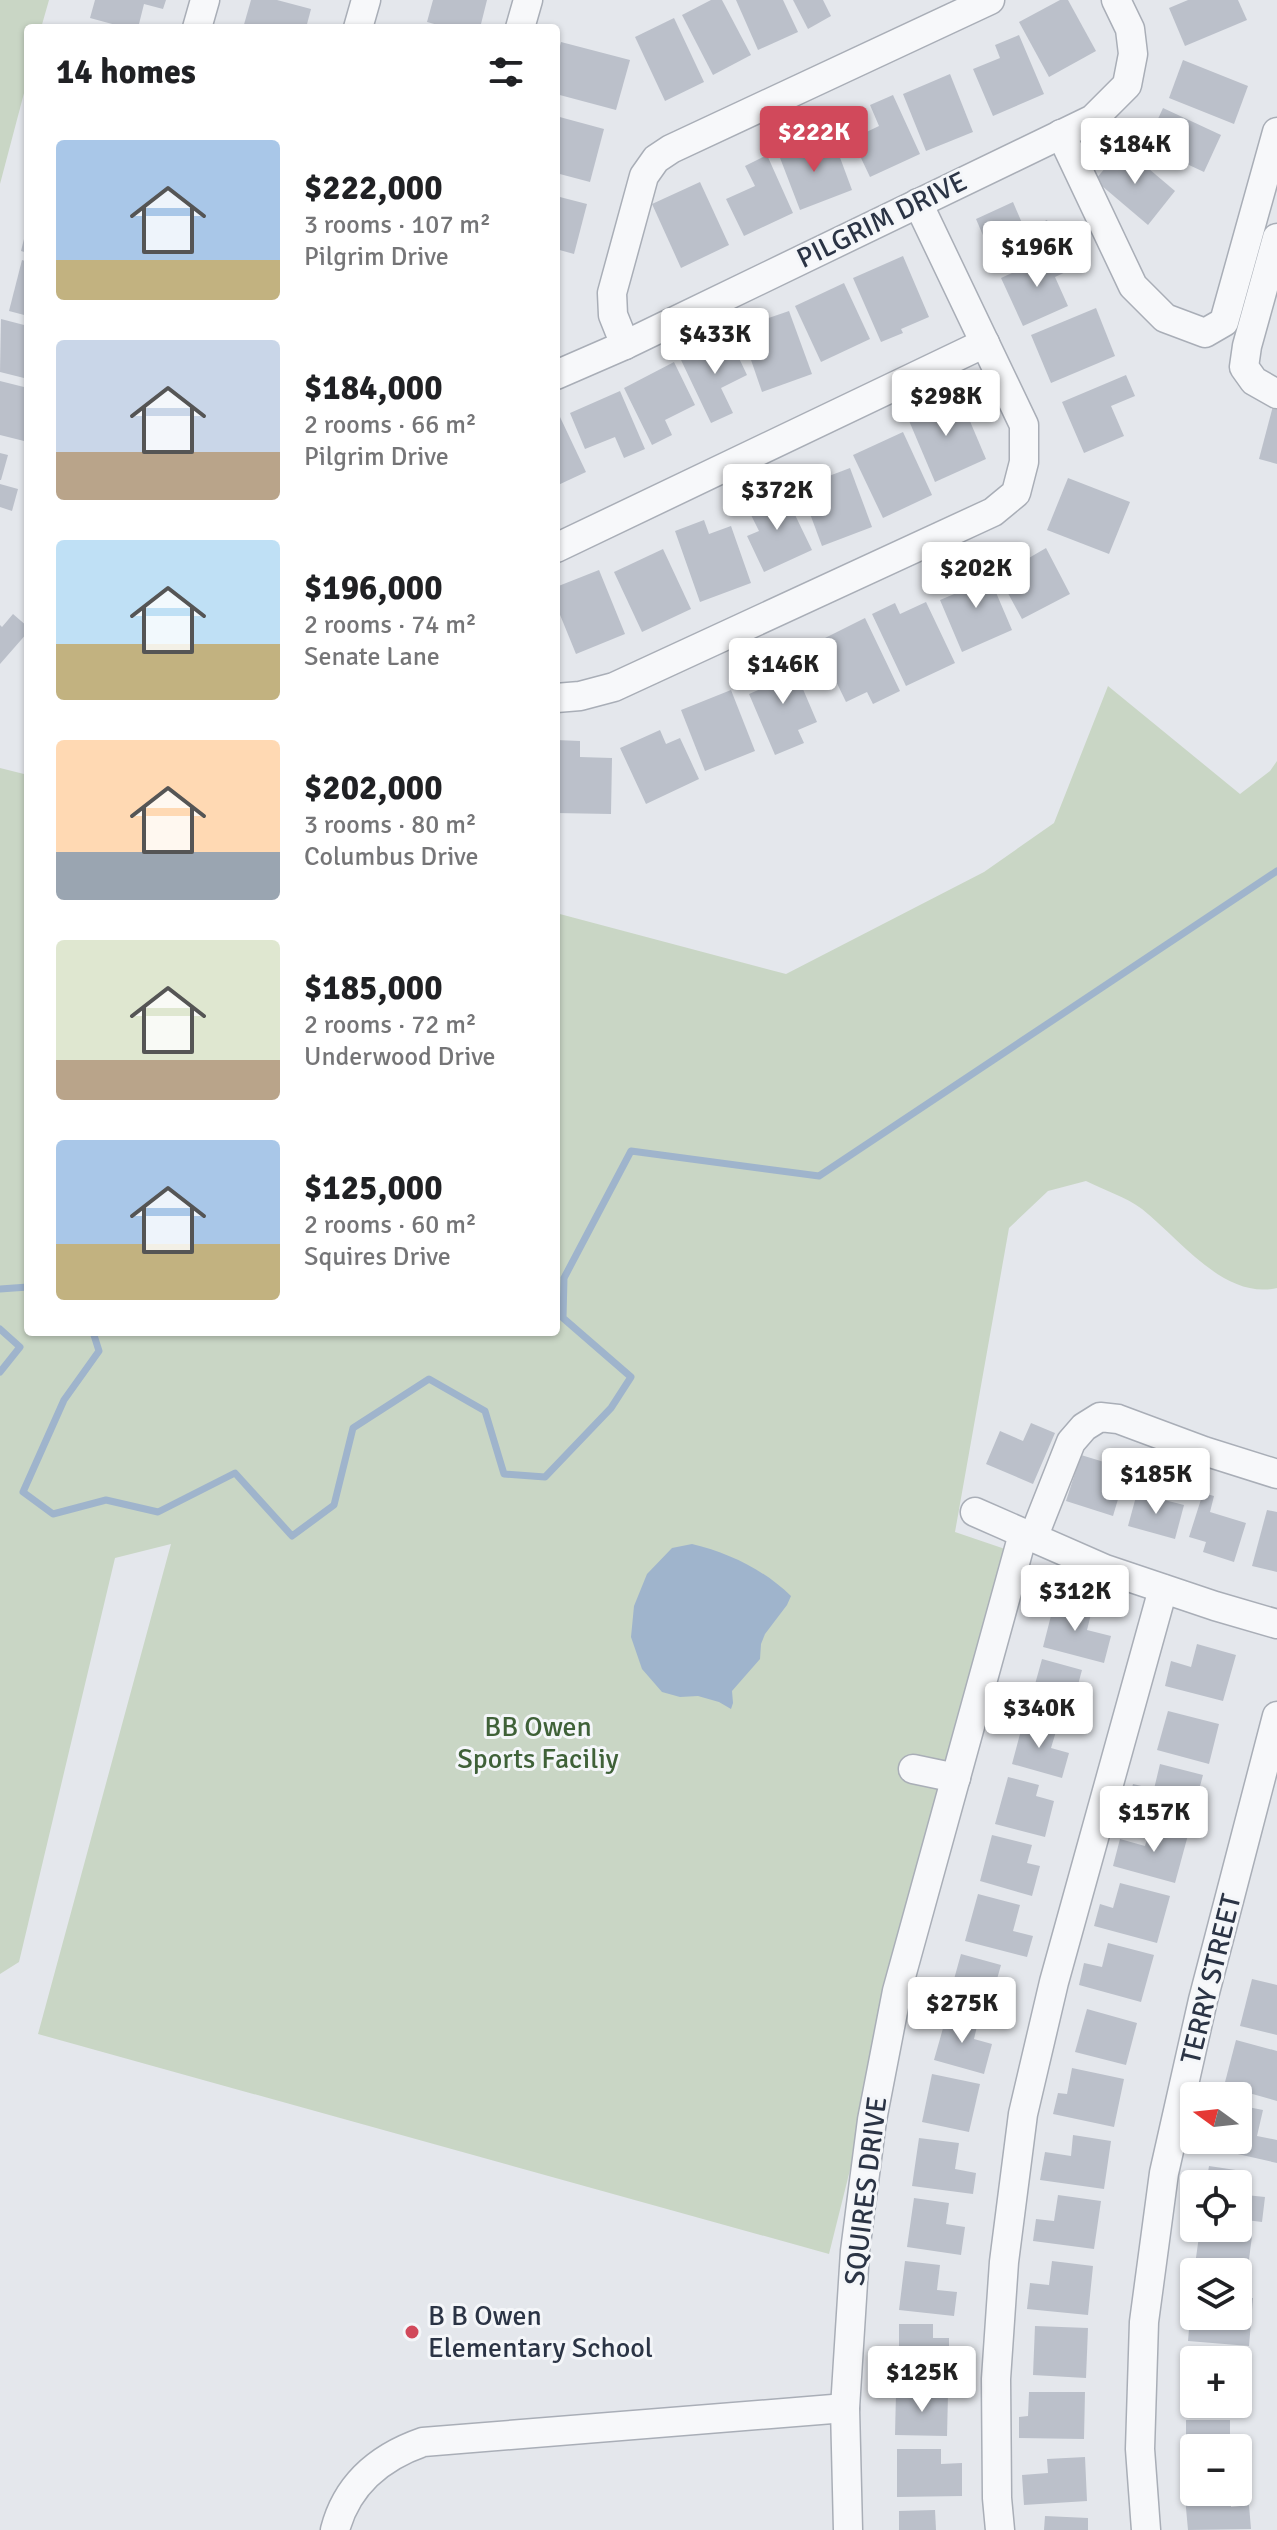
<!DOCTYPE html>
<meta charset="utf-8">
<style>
:root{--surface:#fff;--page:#f6f6f6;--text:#202124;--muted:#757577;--accent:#d1495b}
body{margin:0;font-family:Signika,sans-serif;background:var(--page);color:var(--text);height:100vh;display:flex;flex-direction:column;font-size:30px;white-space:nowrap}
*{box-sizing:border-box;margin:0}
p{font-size:26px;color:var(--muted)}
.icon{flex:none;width:44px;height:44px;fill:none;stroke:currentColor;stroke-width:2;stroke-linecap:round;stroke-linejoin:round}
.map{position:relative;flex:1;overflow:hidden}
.panel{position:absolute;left:24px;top:24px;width:536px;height:1312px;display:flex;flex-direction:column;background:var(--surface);border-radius:8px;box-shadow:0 2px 6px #0004}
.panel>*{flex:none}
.needle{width:52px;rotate:285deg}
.controls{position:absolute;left:1180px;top:2082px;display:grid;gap:16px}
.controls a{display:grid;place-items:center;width:72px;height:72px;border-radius:8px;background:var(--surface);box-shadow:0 2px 6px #0004;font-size:40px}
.price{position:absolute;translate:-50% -68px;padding:0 18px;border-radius:8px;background:#fff;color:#222;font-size:26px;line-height:52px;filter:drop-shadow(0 2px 4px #0008)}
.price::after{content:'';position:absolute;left:50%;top:48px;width:24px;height:18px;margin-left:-12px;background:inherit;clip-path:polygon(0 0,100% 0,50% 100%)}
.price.active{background:var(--accent);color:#fff}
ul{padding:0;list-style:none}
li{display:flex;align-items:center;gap:24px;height:200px;padding:0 32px}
li span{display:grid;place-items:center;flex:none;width:224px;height:160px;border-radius:8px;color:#555}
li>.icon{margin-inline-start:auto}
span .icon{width:96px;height:96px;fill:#fffc;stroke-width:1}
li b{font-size:34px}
h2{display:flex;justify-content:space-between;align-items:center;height:96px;padding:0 32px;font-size:34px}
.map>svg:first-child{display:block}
</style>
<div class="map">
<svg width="1277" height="2530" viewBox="0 0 1277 2530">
<rect width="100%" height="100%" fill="#e4e7ec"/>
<g fill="#c9d6c5">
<path d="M 0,0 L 49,0 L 41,28 L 28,28 L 28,78 L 0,184 Z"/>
<path d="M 1108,686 L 1240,794 L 1270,771 L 1277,761 L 1277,1288 C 1224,1300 1180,1239 1142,1209 C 1126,1197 1104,1190 1086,1181 L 1048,1191 L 1009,1228 L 955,1532 L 1005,1549 L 829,2254 L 38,2034 L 171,1544 L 115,1558 L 19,1962 L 0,1974 L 0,768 L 28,775 L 28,1332 L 556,1332 L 556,913 L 786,974 L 984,872 L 1054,823 Z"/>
</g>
<path fill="#9fb4cc" d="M 692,1544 C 729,1553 763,1569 791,1596 L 787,1605 L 765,1634 L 761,1644 L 760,1659 L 732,1691 L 733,1703 L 731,1709 L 719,1702 L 698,1696 L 680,1697 L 662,1692 L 642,1669 L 631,1637 L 634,1606 L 647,1574 L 672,1548 Z"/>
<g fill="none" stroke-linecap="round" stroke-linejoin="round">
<g stroke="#9fb4cc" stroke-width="7">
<path d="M 0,1289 L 28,1287"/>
<path d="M 0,1329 L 20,1347 L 0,1372"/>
<path d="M 93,1332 L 99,1351 L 64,1400 L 23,1492 L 53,1514 L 106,1500 L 158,1512 L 235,1473 L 292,1536 L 334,1505 L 353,1428 L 429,1379 L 485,1411 L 504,1474 L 545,1477 L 611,1408 L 631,1377 L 563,1318 L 564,1278 L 631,1151 L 819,1176 L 1277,871"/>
</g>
</g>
<g fill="#bbc0ca">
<path d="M 95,0 L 166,0 L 163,9 L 144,4 L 138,28 L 127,28 L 90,18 Z"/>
<path d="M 251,0 L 277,0 L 311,9 L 306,28 L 243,28 Z"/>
<path d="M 433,0 L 487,0 L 480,28 L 449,28 L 427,22 Z"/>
<path d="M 711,0 L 722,0 L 751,55 L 713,75 L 682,15 Z"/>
<path d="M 736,0 L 783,0 L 798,32 L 758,50 Z"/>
<path d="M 793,0 L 823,0 L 831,16 L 808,29 Z"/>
<path d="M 1060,0 L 1068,0 L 1096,51 L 1049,77 L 1019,22 Z"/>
<path d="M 1188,0 L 1238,0 L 1247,20 L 1185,46 L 1169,8 Z"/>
<path d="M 674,18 L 704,82 L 665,101 L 635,37 Z"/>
<path d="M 1019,35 L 1044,94 L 993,116 L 973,69 L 1000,58 L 995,45 Z"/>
<path d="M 561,42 L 630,60 L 616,110 L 556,94 L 556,62 Z"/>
<path d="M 1183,60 L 1248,86 L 1234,124 L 1169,98 Z"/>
<path d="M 950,74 L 973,132 L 926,151 L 903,94 Z"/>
<path d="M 893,95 L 920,154 L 870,177 L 852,139 L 879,126 L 870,105 Z"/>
<path d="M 1163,108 L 1221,135 L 1204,172 L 1146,145 Z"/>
<path d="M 556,116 L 604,129 L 590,182 L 556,173 Z"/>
<path d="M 796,142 L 802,156 L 835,144 L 852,190 L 800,210 L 777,150 Z"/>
<path d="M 1123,147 L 1175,191 L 1148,225 L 1095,180 Z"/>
<path d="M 767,155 L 793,213 L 744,236 L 726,199 L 755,186 L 745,166 Z"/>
<path d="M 700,182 L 729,245 L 681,268 L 652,204 Z"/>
<path d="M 556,196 L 587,204 L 574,254 L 556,249 Z"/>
<path d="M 1013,202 L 1025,230 L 1047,220 L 1057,242 L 997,268 L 976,219 Z"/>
<path d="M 27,227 L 28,227 L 28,253 L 21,251 Z"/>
<path d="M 1061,251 L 1070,270 L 1055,277 L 1068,306 L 1023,326 L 1001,278 Z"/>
<path d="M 903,256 L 929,317 L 901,329 L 903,333 L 881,342 L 853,278 Z"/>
<path d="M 22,260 L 28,262 L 28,316 L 9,311 Z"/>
<path d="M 844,283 L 870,339 L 821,362 L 795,306 Z"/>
<path d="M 1096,308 L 1115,356 L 1051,383 L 1031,335 Z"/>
<path d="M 789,311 L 812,374 L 762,392 L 740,328 Z"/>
<path d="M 1,319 L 28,326 L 28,379 L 0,372 Z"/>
<path d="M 729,337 L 747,375 L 721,388 L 733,413 L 711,423 L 681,360 Z"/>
<path d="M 674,362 L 695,405 L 665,420 L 672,435 L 652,445 L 624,388 Z"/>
<path d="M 1126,375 L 1135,396 L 1111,406 L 1124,436 L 1084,453 L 1062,402 Z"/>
<path d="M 0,381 L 28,388 L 28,426 L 24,441 L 0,435 Z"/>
<path d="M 620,391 L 645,449 L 624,458 L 615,437 L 585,449 L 570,413 Z"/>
<path d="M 958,393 L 986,459 L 935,482 L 907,416 Z"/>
<path d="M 1273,406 L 1277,407 L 1277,464 L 1259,459 Z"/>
<path d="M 560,417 L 586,472 L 556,486 L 556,419 Z"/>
<path d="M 903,432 L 932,495 L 883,518 L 853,455 Z"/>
<path d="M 0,453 L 8,455 L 1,480 L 0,480 Z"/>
<path d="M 850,468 L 872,527 L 822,546 L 800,487 Z"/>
<path d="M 1068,478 L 1130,502 L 1109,554 L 1047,530 Z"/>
<path d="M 0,484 L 18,489 L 12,511 L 0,507 Z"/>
<path d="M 783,490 L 812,550 L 764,572 L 747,536 L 759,531 L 747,507 Z"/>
<path d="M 704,520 L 709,534 L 731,526 L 751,583 L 700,602 L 675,531 Z"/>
<path d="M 1014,547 L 1022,562 L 1046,548 L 1070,594 L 1022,619 L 990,560 Z"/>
<path d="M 663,549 L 691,609 L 642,632 L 614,572 Z"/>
<path d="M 983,562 L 1012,630 L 962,652 L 940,600 L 966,589 L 959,573 Z"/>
<path d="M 599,570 L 625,634 L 576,654 L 556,605 L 556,587 Z"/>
<path d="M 926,602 L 955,663 L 906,686 L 872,614 L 895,603 L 900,614 Z"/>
<path d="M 13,614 L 28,627 L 28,632 L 0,664 L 0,625 L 2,627 Z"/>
<path d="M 865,618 L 900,691 L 873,704 L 867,692 L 846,702 L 817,642 Z"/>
<path d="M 788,654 L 817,722 L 798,730 L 804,743 L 775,755 L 749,694 L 772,684 L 764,665 Z"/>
<path d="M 731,690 L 755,751 L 705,771 L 681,710 Z"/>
<path d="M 660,730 L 666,744 L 680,738 L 699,779 L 646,804 L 620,748 Z"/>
<path d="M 556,740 L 580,741 L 580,757 L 612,758 L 611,814 L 556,813 Z"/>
<path d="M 1031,1423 L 1055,1433 L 1033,1484 L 986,1464 L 1000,1431 L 1023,1441 Z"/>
<path d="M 1081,1455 L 1127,1469 L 1113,1516 L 1066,1501 Z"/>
<path d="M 1137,1493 L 1184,1505 L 1175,1539 L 1128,1526 Z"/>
<path d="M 1203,1493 L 1214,1496 L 1210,1512 L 1246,1523 L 1234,1562 L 1203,1552 L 1206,1542 L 1189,1537 Z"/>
<path d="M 1267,1510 L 1277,1512 L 1277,1572 L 1252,1566 Z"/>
<path d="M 1055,1600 L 1092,1610 L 1087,1630 L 1111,1636 L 1104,1663 L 1043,1647 Z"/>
<path d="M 1197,1644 L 1236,1655 L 1223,1701 L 1165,1686 L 1171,1661 L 1191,1667 Z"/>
<path d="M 1042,1659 L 1082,1670 L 1076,1692 L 1093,1696 L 1087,1722 L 1029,1706 Z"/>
<path d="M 1168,1711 L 1219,1724 L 1209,1764 L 1157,1750 Z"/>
<path d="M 1024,1719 L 1057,1728 L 1051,1748 L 1069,1753 L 1062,1778 L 1012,1764 Z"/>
<path d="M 1160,1764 L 1203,1775 L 1190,1823 L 1127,1806 L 1133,1784 L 1154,1789 Z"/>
<path d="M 1008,1777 L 1039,1785 L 1036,1796 L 1054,1801 L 1045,1837 L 995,1824 Z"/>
<path d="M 1151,1825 L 1188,1835 L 1175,1883 L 1113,1866 L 1120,1839 L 1145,1846 Z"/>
<path d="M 992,1835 L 1032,1845 L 1027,1863 L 1040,1866 L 1032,1896 L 980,1881 Z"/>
<path d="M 1120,1883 L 1170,1896 L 1157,1943 L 1094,1926 L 1100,1904 L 1113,1908 Z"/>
<path d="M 978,1894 L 1020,1905 L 1013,1931 L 1033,1936 L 1027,1957 L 965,1941 Z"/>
<path d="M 1108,1943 L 1154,1955 L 1141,2002 L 1079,1985 L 1084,1963 L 1102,1967 Z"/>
<path d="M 961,1954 L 1001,1965 L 995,1986 L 1013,1991 L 1006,2016 L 948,2001 Z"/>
<path d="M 1252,1979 L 1277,1985 L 1277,2035 L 1240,2026 Z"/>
<path d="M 1087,2009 L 1137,2023 L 1126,2065 L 1075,2052 Z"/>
<path d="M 947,2014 L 978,2022 L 974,2039 L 992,2044 L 984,2074 L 934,2060 Z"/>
<path d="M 1236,2040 L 1277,2051 L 1277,2101 L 1224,2086 Z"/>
<path d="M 1072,2068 L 1124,2079 L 1114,2127 L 1053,2114 L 1058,2093 L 1067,2094 Z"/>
<path d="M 932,2074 L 980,2084 L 969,2132 L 922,2122 Z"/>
<path d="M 1238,2105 L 1263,2110 L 1257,2136 L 1277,2140 L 1277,2163 L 1211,2148 L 1213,2140 L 1238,2140 Z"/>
<path d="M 1073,2135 L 1111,2141 L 1104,2189 L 1040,2180 L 1045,2152 L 1071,2156 Z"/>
<path d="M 919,2138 L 959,2143 L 955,2169 L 976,2173 L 973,2194 L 912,2186 Z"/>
<path d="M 1209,2166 L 1249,2172 L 1246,2195 L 1265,2197 L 1262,2222 L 1238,2219 L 1238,2184 L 1206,2184 Z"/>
<path d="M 1058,2195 L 1101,2201 L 1094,2249 L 1033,2241 L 1036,2219 L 1054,2221 Z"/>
<path d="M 914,2198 L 949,2203 L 946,2224 L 965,2227 L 961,2255 L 907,2247 Z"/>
<path d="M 1200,2229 L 1252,2236 L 1246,2283 L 1238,2282 L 1238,2272 L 1194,2272 Z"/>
<path d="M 905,2261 L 940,2265 L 937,2290 L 957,2292 L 954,2316 L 899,2310 Z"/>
<path d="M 1052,2261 L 1093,2266 L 1088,2315 L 1027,2309 L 1030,2283 L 1049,2285 Z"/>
<path d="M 1192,2294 L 1194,2294 L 1194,2316 L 1238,2316 L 1238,2297 L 1253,2298 L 1249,2346 L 1188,2341 Z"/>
<path d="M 899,2324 L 933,2324 L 933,2338 L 949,2338 L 949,2374 L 899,2374 Z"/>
<path d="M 1035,2326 L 1088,2328 L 1086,2378 L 1033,2375 Z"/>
<rect x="1200" y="2355" width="24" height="5"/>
<path d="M 1186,2363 L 1194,2363 L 1194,2405 L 1187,2405 Z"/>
<path d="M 1250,2377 L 1251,2404 L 1238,2405 L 1238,2378 Z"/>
<path d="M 1029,2392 L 1085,2392 L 1084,2439 L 1019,2438 L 1019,2417 L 1028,2416 Z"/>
<path d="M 896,2393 L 948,2394 L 947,2436 L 895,2435 Z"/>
<path d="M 1186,2420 L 1230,2420 L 1230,2448 L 1194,2448 L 1194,2468 L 1186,2468 Z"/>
<path d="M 1252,2446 L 1252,2468 L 1238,2468 L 1238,2447 Z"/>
<path d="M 897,2449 L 941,2449 L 941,2464 L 962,2463 L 962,2496 L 897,2497 Z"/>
<path d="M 1085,2457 L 1087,2501 L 1024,2505 L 1022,2475 L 1048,2473 L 1047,2459 Z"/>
<path d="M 1194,2485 L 1194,2492 L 1229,2492 L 1231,2507 L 1249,2505 L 1251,2529 L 1188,2530 L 1184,2486 Z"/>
<path d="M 935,2510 L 936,2530 L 899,2530 L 899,2511 Z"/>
<path d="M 1045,2516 L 1088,2518 L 1088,2530 L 1044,2530 Z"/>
</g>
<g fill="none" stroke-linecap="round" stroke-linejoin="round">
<defs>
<g id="minor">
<path d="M 197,28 L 205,0"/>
<path d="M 358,28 L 366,0"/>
<path d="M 520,28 L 528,0"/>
<path d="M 1061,134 L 1133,286 L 1165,318 L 1205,333 L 1224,322 L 1277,132"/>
<path d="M 1277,238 L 1247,346 L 1244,367 L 1254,381 L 1277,394"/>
<path d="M 625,345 L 613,315 L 612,293 L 644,176 L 656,159 L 671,149 L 990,0"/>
<path d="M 556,375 L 625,345 L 1093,119 L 1127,85 L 1133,54 L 1130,29 L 1116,0"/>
<path d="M 556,548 L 985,343"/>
<path d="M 556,698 L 580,696 L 614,687 L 993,512 L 1016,493 L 1024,462 L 1024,425 L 918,203"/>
<path d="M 975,1512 L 1105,1569 L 1215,1606 L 1277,1624"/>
<path d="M 1033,1538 L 1071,1442 L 1084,1427 L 1100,1417 L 1118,1419 L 1204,1451 L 1277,1474"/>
<path d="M 913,1769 L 956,1778"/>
<path d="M 335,2530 C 347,2484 380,2457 423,2442 L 845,2408"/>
<path d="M 848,2530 L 845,2408 L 855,2251 L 872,2120 L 897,1991 L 1023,1534"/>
<path d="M 1000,2530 L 997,2498 L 996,2379 L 1004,2262 L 1023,2114 L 1054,1982 L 1163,1589"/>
<path d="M 1146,2530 L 1140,2449 L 1144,2322 L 1164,2173 L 1203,2000 L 1277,1716"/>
</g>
</defs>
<use href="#minor" stroke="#a9aeb7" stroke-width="31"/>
<use href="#minor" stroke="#f7f8fa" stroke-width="28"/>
</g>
<circle fill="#d1495b" stroke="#f4f6f9" stroke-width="3" cx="412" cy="2332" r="8"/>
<g text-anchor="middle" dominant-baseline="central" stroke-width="6" stroke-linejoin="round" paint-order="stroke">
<g font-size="28" fill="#2b3445" stroke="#f4f6f9">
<text transform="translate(882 220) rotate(-26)">PILGRIM DRIVE</text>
<text transform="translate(1211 1979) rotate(-76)">TERRY STREET</text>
<text transform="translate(866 2191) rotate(-83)">SQUIRES DRIVE</text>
</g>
<g font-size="28" fill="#3f6138" stroke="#f4f6f9">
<text x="538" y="1727">BB Owen<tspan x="538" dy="32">Sports Faciliy</tspan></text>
</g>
<g font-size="28" fill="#2b3445" stroke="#f4f6f9" text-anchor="start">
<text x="428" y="2316">B B Owen<tspan x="428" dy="32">Elementary School</tspan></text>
</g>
</g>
</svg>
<div class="controls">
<a><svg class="needle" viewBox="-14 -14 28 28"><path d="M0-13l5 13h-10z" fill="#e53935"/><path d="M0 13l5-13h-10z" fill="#757577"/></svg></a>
<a><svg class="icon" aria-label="locate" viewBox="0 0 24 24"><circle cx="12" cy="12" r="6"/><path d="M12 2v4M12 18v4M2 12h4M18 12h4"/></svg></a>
<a><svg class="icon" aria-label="layers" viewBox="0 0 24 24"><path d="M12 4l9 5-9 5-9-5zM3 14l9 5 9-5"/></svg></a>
<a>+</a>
<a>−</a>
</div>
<b class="price active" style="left:814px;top:174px">$222K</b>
<b class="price" style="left:1135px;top:186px">$184K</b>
<b class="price" style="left:1037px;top:289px">$196K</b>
<b class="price" style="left:715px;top:376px">$433K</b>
<b class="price" style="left:946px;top:438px">$298K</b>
<b class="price" style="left:777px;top:532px">$372K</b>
<b class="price" style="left:976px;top:610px">$202K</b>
<b class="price" style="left:783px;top:706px">$146K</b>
<b class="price" style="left:1156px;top:1516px">$185K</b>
<b class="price" style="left:1075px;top:1633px">$312K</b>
<b class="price" style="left:1039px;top:1750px">$340K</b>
<b class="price" style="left:1154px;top:1854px">$157K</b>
<b class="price" style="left:962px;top:2045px">$275K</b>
<b class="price" style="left:922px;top:2414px">$125K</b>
<section class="panel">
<h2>14 homes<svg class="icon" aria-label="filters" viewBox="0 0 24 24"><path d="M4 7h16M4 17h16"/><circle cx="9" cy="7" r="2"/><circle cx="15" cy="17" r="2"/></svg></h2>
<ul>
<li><span style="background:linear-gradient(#a9c7e8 75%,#c2b280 0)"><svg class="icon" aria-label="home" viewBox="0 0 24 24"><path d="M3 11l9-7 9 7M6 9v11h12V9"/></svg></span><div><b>$222,000</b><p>3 rooms · 107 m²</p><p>Pilgrim Drive</p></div></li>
<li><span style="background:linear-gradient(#c9d6e8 70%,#b9a48a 0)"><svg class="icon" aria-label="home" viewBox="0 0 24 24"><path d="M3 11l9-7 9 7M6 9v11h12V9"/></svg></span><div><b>$184,000</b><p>2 rooms · 66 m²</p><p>Pilgrim Drive</p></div></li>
<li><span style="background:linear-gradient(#bfe0f5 65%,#c2b280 0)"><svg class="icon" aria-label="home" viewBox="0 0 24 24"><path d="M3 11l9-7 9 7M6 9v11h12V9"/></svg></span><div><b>$196,000</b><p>2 rooms · 74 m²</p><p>Senate Lane</p></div></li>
<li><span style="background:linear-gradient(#ffd9b3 70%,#9aa5b1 0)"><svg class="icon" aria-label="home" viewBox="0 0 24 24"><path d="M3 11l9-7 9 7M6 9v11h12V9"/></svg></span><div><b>$202,000</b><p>3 rooms · 80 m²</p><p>Columbus Drive</p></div></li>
<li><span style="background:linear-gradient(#dfe7d0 75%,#b9a48a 0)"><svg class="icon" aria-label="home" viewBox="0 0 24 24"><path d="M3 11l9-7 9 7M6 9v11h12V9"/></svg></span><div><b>$185,000</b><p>2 rooms · 72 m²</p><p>Underwood Drive</p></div></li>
<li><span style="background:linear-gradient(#a9c7e8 65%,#c2b280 0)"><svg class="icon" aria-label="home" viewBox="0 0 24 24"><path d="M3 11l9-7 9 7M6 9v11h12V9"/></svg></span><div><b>$125,000</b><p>2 rooms · 60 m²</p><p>Squires Drive</p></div></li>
</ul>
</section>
</div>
